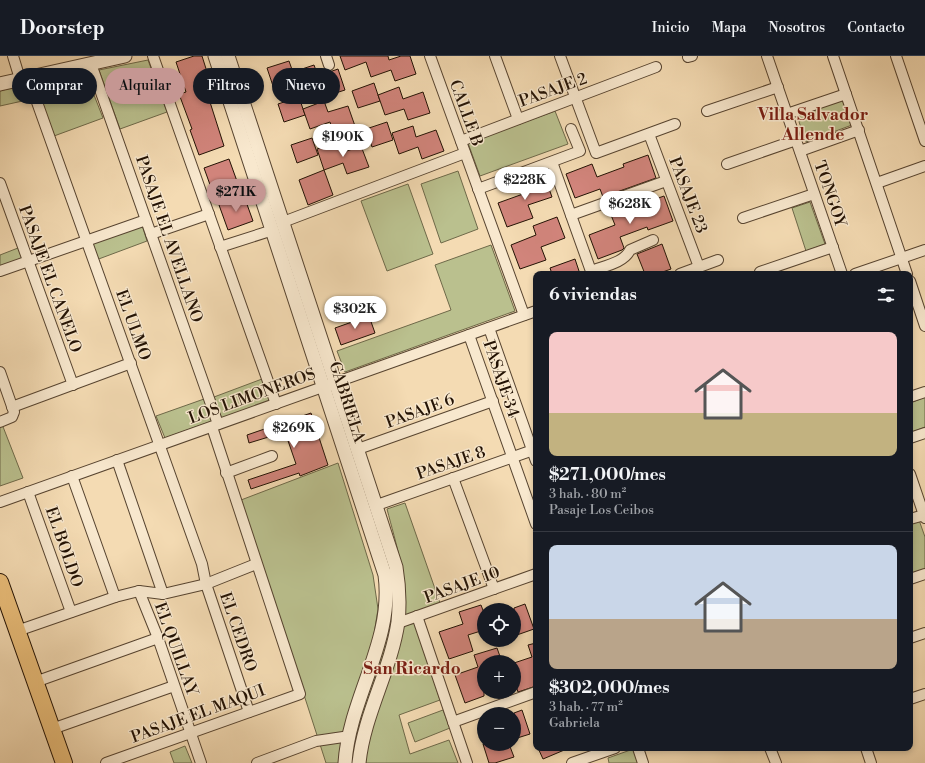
<!DOCTYPE html>
<html lang="es">
<meta charset="utf-8">
<style>
:root{--surface:#171b24;--page:#242831;--text:#f1f3f6;--muted:#9ea1a6;--line:#363941;--accent:#c59692}
body{margin:0;font-family:"Libre Bodoni",serif;background:var(--page);color:var(--text);height:100vh;display:flex;flex-direction:column;font-size:15px;white-space:nowrap}
*{box-sizing:border-box;margin:0}
p{font-size:13px;color:var(--muted)}
.icon{flex:none;width:22px;height:22px;fill:none;stroke:currentColor;stroke-width:2;stroke-linecap:round;stroke-linejoin:round}
.map{position:relative;flex:1;overflow:hidden}
.side{position:absolute;left:533px;top:215px;width:380px;height:480px;display:flex;flex-direction:column;background:var(--surface);border-radius:8px;box-shadow:0 2px 6px #0003}
.side>*{flex:none}
.guide{position:absolute;left:12px;top:12px;width:380px;height:36px;display:flex;gap:8px}
.buttons{position:absolute;left:477px;top:547px;display:grid;gap:8px}
.buttons a{display:grid;place-items:center;width:44px;height:44px;border-radius:50%;background:var(--surface);box-shadow:0 2px 6px #0003;font-size:20px}
.price{position:absolute;translate:-50% -34px;padding:0 9px;border-radius:14px;background:#fff;color:#222;font-size:13px;line-height:26px;filter:drop-shadow(0 1px 2px #0008)}
.price::after{content:'';position:absolute;left:50%;top:24px;width:12px;height:9px;margin-left:-6px;background:inherit;clip-path:polygon(0 0,100% 0,50% 100%)}
.price.on{background:var(--accent);color:#111}
ul{padding:0;list-style:none}
li{display:grid;align-content:center;gap:8px;height:212px;padding:0 16px}
li+li{border-top:1px solid var(--line)}
li span{display:grid;place-items:center;height:124px;border-radius:8px;color:#555}
li>.icon{margin-inline-start:auto}
span .icon{width:72px;height:72px;fill:#fffc;stroke-width:1}
li b{font-size:17px}
h2{display:flex;justify-content:space-between;align-items:center;height:48px;padding:0 16px;font-size:17px}
.chip{padding:0 14px;border-radius:18px;background:var(--surface);box-shadow:0 2px 6px #0003;font-size:14px;line-height:36px}
.chip.on{background:var(--accent);color:#111}
header{display:flex;align-items:center;gap:24px;box-sizing:border-box;height:56px;padding:0 20px;background:var(--surface);border-bottom:1px solid var(--line)}
header strong{font-size:19px}
nav{display:flex;gap:22px;margin-inline-start:auto;font-size:14px}
.map>svg:first-child{display:block}
</style>
<header>
<strong>Doorstep</strong>
<nav><a>Inicio</a><a>Mapa</a><a>Nosotros</a><a>Contacto</a></nav>
</header>
<div class="map">
<svg width="925" height="707" viewBox="0 0 925 707">
<rect width="100%" height="100%" fill="#f4dbb3"/>
<filter id="stains"><feTurbulence type="fractalNoise" baseFrequency=".005" numOctaves="4"/><feColorMatrix values="0 0 0 0 .2 0 0 0 0 .09 0 0 0 0 .02 0 0 0 .5 -.17"/></filter>
<radialGradient id="worn" r=".72"><stop offset=".6" stop-color="#630" stop-opacity="0"/><stop offset="1" stop-color="#630" stop-opacity=".3"/></radialGradient>
<g fill="#bac08e" stroke="#6e6949">
<path d="M 148,4 L 167,56 L 120,73 L 99,14 Z"/>
<path d="M 85,16 L 103,62 L 54,80 L 34,27 Z"/>
<path d="M 22,29 L 27,44 L 0,50 L 0,35 Z"/>
<path d="M 842,43 L 852,69 L 806,86 L 797,60 Z"/>
<path d="M 555,55 L 568,88 L 480,120 L 468,87 Z"/>
<path d="M 458,115 L 478,173 L 441,187 L 421,128 Z"/>
<path d="M 408,128 L 433,198 L 387,215 L 361,145 Z"/>
<path d="M 810,146 L 825,188 L 806,195 L 792,152 Z"/>
<path d="M 142,169 L 147,185 L 96,204 L 91,187 Z"/>
<path d="M 491,189 L 515,255 L 345,316 L 337,295 L 451,254 L 435,209 Z"/>
<path d="M 18,192 L 23,204 L 0,212 L 0,199 Z"/>
<path d="M 262,323 L 270,345 L 222,363 L 214,341 Z"/>
<path d="M 925,341 L 925,371 L 910,377 L 910,347 Z"/>
<path d="M 204,343 L 212,365 L 165,382 L 156,360 Z"/>
<path d="M 0,363 L 23,422 L 0,430 Z"/>
<path d="M 338,407 L 373,519 L 378,553 L 374,578 L 415,567 L 440,644 L 399,659 L 410,698 L 449,684 L 458,707 L 326,707 L 241,444 Z"/>
<path d="M 405,447 L 440,547 L 404,561 C 408,524 396,488 387,453 Z"/>
<path d="M 919,464 L 925,481 L 925,515 L 910,518 L 910,467 Z"/>
<path d="M 443,654 L 450,672 L 415,686 L 408,667 Z"/>
<path d="M 185,690 L 192,707 L 174,707 L 170,696 Z"/>
<path d="M 636,692 L 640,707 L 609,707 L 608,702 Z"/>
</g>
<g fill="#d1847b" stroke="#231204">
<path d="M 194,0 L 202,0 L 208,19 L 202,21 L 224,90 L 199,99 L 190,74 L 192,73 L 179,38 L 186,36 L 176,6 Z"/>
<path d="M 340,0 L 388,0 L 389,4 L 401,0 L 410,0 L 416,18 L 395,25 L 391,14 L 371,21 L 366,6 L 345,14 Z"/>
<path d="M 289,5 L 295,22 L 273,30 L 267,12 Z"/>
<path d="M 314,9 L 318,20 L 338,13 L 345,34 L 323,41 L 319,30 L 300,36 L 293,16 Z"/>
<path d="M 374,27 L 380,45 L 358,52 L 352,35 Z"/>
<path d="M 399,31 L 403,43 L 423,36 L 430,57 L 408,64 L 404,53 L 385,59 L 378,39 Z"/>
<path d="M 299,41 L 305,59 L 284,66 L 278,48 Z"/>
<path d="M 324,45 L 328,56 L 348,50 L 355,70 L 334,78 L 330,66 L 310,73 L 303,53 Z"/>
<path d="M 387,66 L 393,84 L 372,91 L 366,73 Z"/>
<path d="M 413,70 L 416,81 L 436,74 L 444,95 L 422,103 L 418,91 L 399,98 L 392,77 Z"/>
<path d="M 312,82 L 318,99 L 297,107 L 291,89 Z"/>
<path d="M 338,86 L 341,97 L 361,90 L 369,111 L 347,118 L 343,107 L 324,114 L 317,93 Z"/>
<path d="M 648,99 L 656,122 L 603,141 L 600,133 L 575,142 L 566,118 L 592,108 L 597,121 L 624,111 L 623,108 Z"/>
<path d="M 229,103 L 238,128 L 213,137 L 204,112 Z"/>
<path d="M 324,114 L 333,139 L 308,149 L 299,124 Z"/>
<path d="M 544,119 L 552,141 L 528,149 L 533,162 L 507,171 L 498,147 L 523,138 L 520,128 Z"/>
<path d="M 244,140 L 253,165 L 228,174 L 219,149 Z"/>
<path d="M 664,140 L 673,165 L 648,174 L 647,171 L 620,181 L 624,192 L 622,194 L 598,203 L 589,179 L 615,169 L 611,159 Z"/>
<path d="M 557,161 L 565,182 L 541,191 L 546,204 L 520,213 L 511,189 L 536,179 L 533,170 Z"/>
<path d="M 662,188 L 671,213 L 657,218 L 645,218 L 637,198 Z"/>
<path d="M 575,203 L 580,218 L 552,218 L 550,212 Z"/>
<path d="M 369,260 L 375,277 L 341,289 L 335,272 Z"/>
<path d="M 311,357 L 328,409 L 300,420 L 299,417 L 251,433 L 248,424 L 296,408 L 285,376 L 249,387 L 247,379 Z"/>
<path d="M 525,548 L 534,573 L 514,580 L 514,552 Z"/>
<path d="M 481,549 L 484,557 L 484,574 L 468,579 L 473,595 L 449,603 L 439,576 L 463,568 L 459,556 Z"/>
<path d="M 536,587 L 536,630 L 518,636 L 514,624 L 514,607 L 532,601 L 528,589 Z"/>
<path d="M 497,592 L 502,606 L 484,606 L 484,640 L 465,647 L 455,619 L 478,611 L 474,599 Z"/>
<path d="M 522,654 L 530,678 L 514,683 L 514,657 Z"/>
<path d="M 483,688 L 509,688 L 514,701 L 495,707 L 489,707 Z"/>
<path d="M 538,692 L 569,692 L 543,703 Z"/>
</g>
<g fill="none" stroke-linecap="round" stroke-linejoin="round">
<defs>
<g id="minor">
<path d="M 13,0 L 20,23"/>
<path d="M 153,0 L 276,348"/>
<path d="M 326,0 L 329,9"/>
<path d="M 430,0 L 524,259"/>
<path d="M 495,0 L 518,63"/>
<path d="M 560,0 L 596,97 L 675,68"/>
<path d="M 767,0 L 842,218"/>
<path d="M 833,0 L 907,218"/>
<path d="M 896,0 L 925,85"/>
<path d="M 688,1 L 692,0"/>
<path d="M 91,8 L 218,368"/>
<path d="M 28,21 L 202,508 L 206,528 L 249,656"/>
<path d="M 707,55 L 778,31"/>
<path d="M 787,58 L 846,38"/>
<path d="M 649,78 L 699,211"/>
<path d="M 461,85 L 656,11"/>
<path d="M 800,95 L 859,74"/>
<path d="M 552,106 L 592,218"/>
<path d="M 727,108 L 796,84"/>
<path d="M 0,127 L 73,329"/>
<path d="M 877,127 L 925,110"/>
<path d="M 478,133 L 580,95 L 571,73"/>
<path d="M 571,159 L 666,125"/>
<path d="M 743,162 L 814,138"/>
<path d="M 283,166 L 465,97"/>
<path d="M 151,178 L 209,158"/>
<path d="M 220,191 L 273,174"/>
<path d="M 0,215 L 146,164"/>
<path d="M 591,215 C 604,210 624,207 630,194 L 653,184"/>
<path d="M 760,216 L 833,191"/>
<path d="M 680,218 L 718,204"/>
<path d="M 855,218 L 925,194"/>
<path d="M 910,225 L 925,270"/>
<path d="M 489,272 L 536,405"/>
<path d="M 469,279 L 536,468"/>
<path d="M 0,316 L 14,356 L 12,361 L 0,366"/>
<path d="M 910,341 L 925,336"/>
<path d="M 12,351 L 131,307"/>
<path d="M 910,382 L 925,377"/>
<path d="M 358,393 L 493,345"/>
<path d="M 117,404 L 163,538"/>
<path d="M 226,417 L 272,400"/>
<path d="M 910,418 L 925,462"/>
<path d="M 72,420 L 115,541"/>
<path d="M 453,422 L 494,533"/>
<path d="M 28,436 L 71,556"/>
<path d="M 0,446 L 536,255"/>
<path d="M 377,449 L 536,393"/>
<path d="M 910,463 L 924,459"/>
<path d="M 910,523 L 925,518"/>
<path d="M 139,535 L 158,582 L 201,707"/>
<path d="M 417,560 L 467,707"/>
<path d="M 398,567 L 536,518"/>
<path d="M 17,575 L 115,541 L 139,535 L 163,538 L 206,528 L 256,508"/>
<path d="M 910,582 L 925,577"/>
<path d="M 35,626 L 158,582"/>
<path d="M 910,643 L 925,638"/>
<path d="M 453,666 L 536,636"/>
<path d="M 52,673 L 174,630"/>
<path d="M 638,692 L 643,707"/>
<path d="M 770,692 L 776,707"/>
<path d="M 866,692 L 871,707"/>
<path d="M 106,707 L 300,638 L 212,371"/>
<path d="M 257,707 L 316,685 L 350,680"/>
<path d="M 572,707 L 615,692"/>
</g>
<g id="tertiary">
<path d="M 215,0 L 385,519 C 394,585 349,642 345,707"/>
<path d="M 228,0 L 396,511 C 399,529 400,547 398,566 C 391,614 364,658 359,707"/>
<path d="M 0,28 L 125,0"/>
</g>
<path id="primary" d="M 0,526 L 64,707"/>
</defs>
<use href="#minor" stroke="#574430" stroke-width="12"/>
<use href="#tertiary" stroke="#574430" stroke-width="15"/>
<use href="#primary" stroke="#231204" stroke-width="18"/>
<use href="#minor" stroke="#f8e8ce" stroke-width="10"/>
<use href="#tertiary" stroke="#f8e8ce" stroke-width="13"/>
<use href="#primary" stroke="#eabe7a" stroke-width="16"/>
</g>
<g text-anchor="middle" dominant-baseline="central" stroke-width="3" stroke-linejoin="round" paint-order="stroke">
<g font-size="16" fill="#231204" stroke="#f8e8ce">
<text transform="translate(553 34) rotate(-20)">PASAJE 2</text>
<text transform="translate(466 57) rotate(70)">CALLE B</text>
<text transform="translate(830 138) rotate(71)">TONGOY</text>
<text transform="translate(688 139) rotate(69)">PASAJE 23</text>
<text transform="translate(169 183) rotate(71)">PASAJE EL AVELLANO</text>
<text transform="translate(50 223) rotate(70)">PASAJE EL CANELO</text>
<text transform="translate(133 269) rotate(70)">EL ULMO</text>
<text transform="translate(501 323) rotate(71)">PASAJE 34</text>
<text transform="translate(252 340) rotate(-20)">LOS LIMONEROS</text>
<text transform="translate(347 346) rotate(72)">GABRIELA</text>
<text transform="translate(420 355) rotate(-20)">PASAJE 6</text>
<text transform="translate(451 407) rotate(-19)">PASAJE 8</text>
<text transform="translate(64 491) rotate(71)">EL BOLDO</text>
<text transform="translate(462 529) rotate(-20)">PASAJE 10</text>
<text transform="translate(238 576) rotate(71)">EL CEDRO</text>
<text transform="translate(176 593) rotate(70)">EL QUILLAY</text>
<text transform="translate(198 658) rotate(-20)">PASAJE EL MAQUI</text>
</g>
<g font-size="17" font-weight="bold" fill="#7a1f14" stroke="#f8e8ce">
<text x="813" y="59">Villa Salvador<tspan x="813" dy="20">Allende</tspan></text>
<text x="412" y="613">San Ricardo</text>
</g>
</g>
<rect width="100%" height="100%" filter="url(#stains)"/>
<rect width="100%" height="100%" fill="url(#worn)"/>
</svg>
<div class="buttons">
<a><svg class="icon" aria-label="locate" viewBox="0 0 24 24"><circle cx="12" cy="12" r="6"/><path d="M12 2v4M12 18v4M2 12h4M18 12h4"/></svg></a>
<a>+</a>
<a>−</a>
</div>
<b class="price" style="left:343px;top:102px">$190K</b>
<b class="price" style="left:525px;top:145px">$228K</b>
<b class="price on" style="left:236px;top:157px">$271K</b>
<b class="price" style="left:630px;top:169px">$628K</b>
<b class="price" style="left:355px;top:274px">$302K</b>
<b class="price" style="left:294px;top:393px">$269K</b>
<div class="guide">
<a class="chip">Comprar</a>
<a class="chip on">Alquilar</a>
<a class="chip">Filtros</a>
<a class="chip">Nuevo</a>
</div>
<section class="side">
<h2>6 viviendas<svg class="icon" aria-label="filters" viewBox="0 0 24 24"><path d="M4 7h16M4 17h16"/><circle cx="9" cy="7" r="2"/><circle cx="15" cy="17" r="2"/></svg></h2>
<ul>
<li><span style="background:linear-gradient(#f6c9c9 65%,#c2b280 0)"><svg class="icon" aria-label="home" viewBox="0 0 24 24"><path d="M3 11l9-7 9 7M6 9v11h12V9"/></svg></span><div><b>$271,000/mes</b><p>3 hab. · 80 m²</p><p>Pasaje Los Ceibos</p></div></li>
<li><span style="background:linear-gradient(#c9d6e8 60%,#b9a48a 0)"><svg class="icon" aria-label="home" viewBox="0 0 24 24"><path d="M3 11l9-7 9 7M6 9v11h12V9"/></svg></span><div><b>$302,000/mes</b><p>3 hab. · 77 m²</p><p>Gabriela</p></div></li>
</ul>
</section>
</div>
